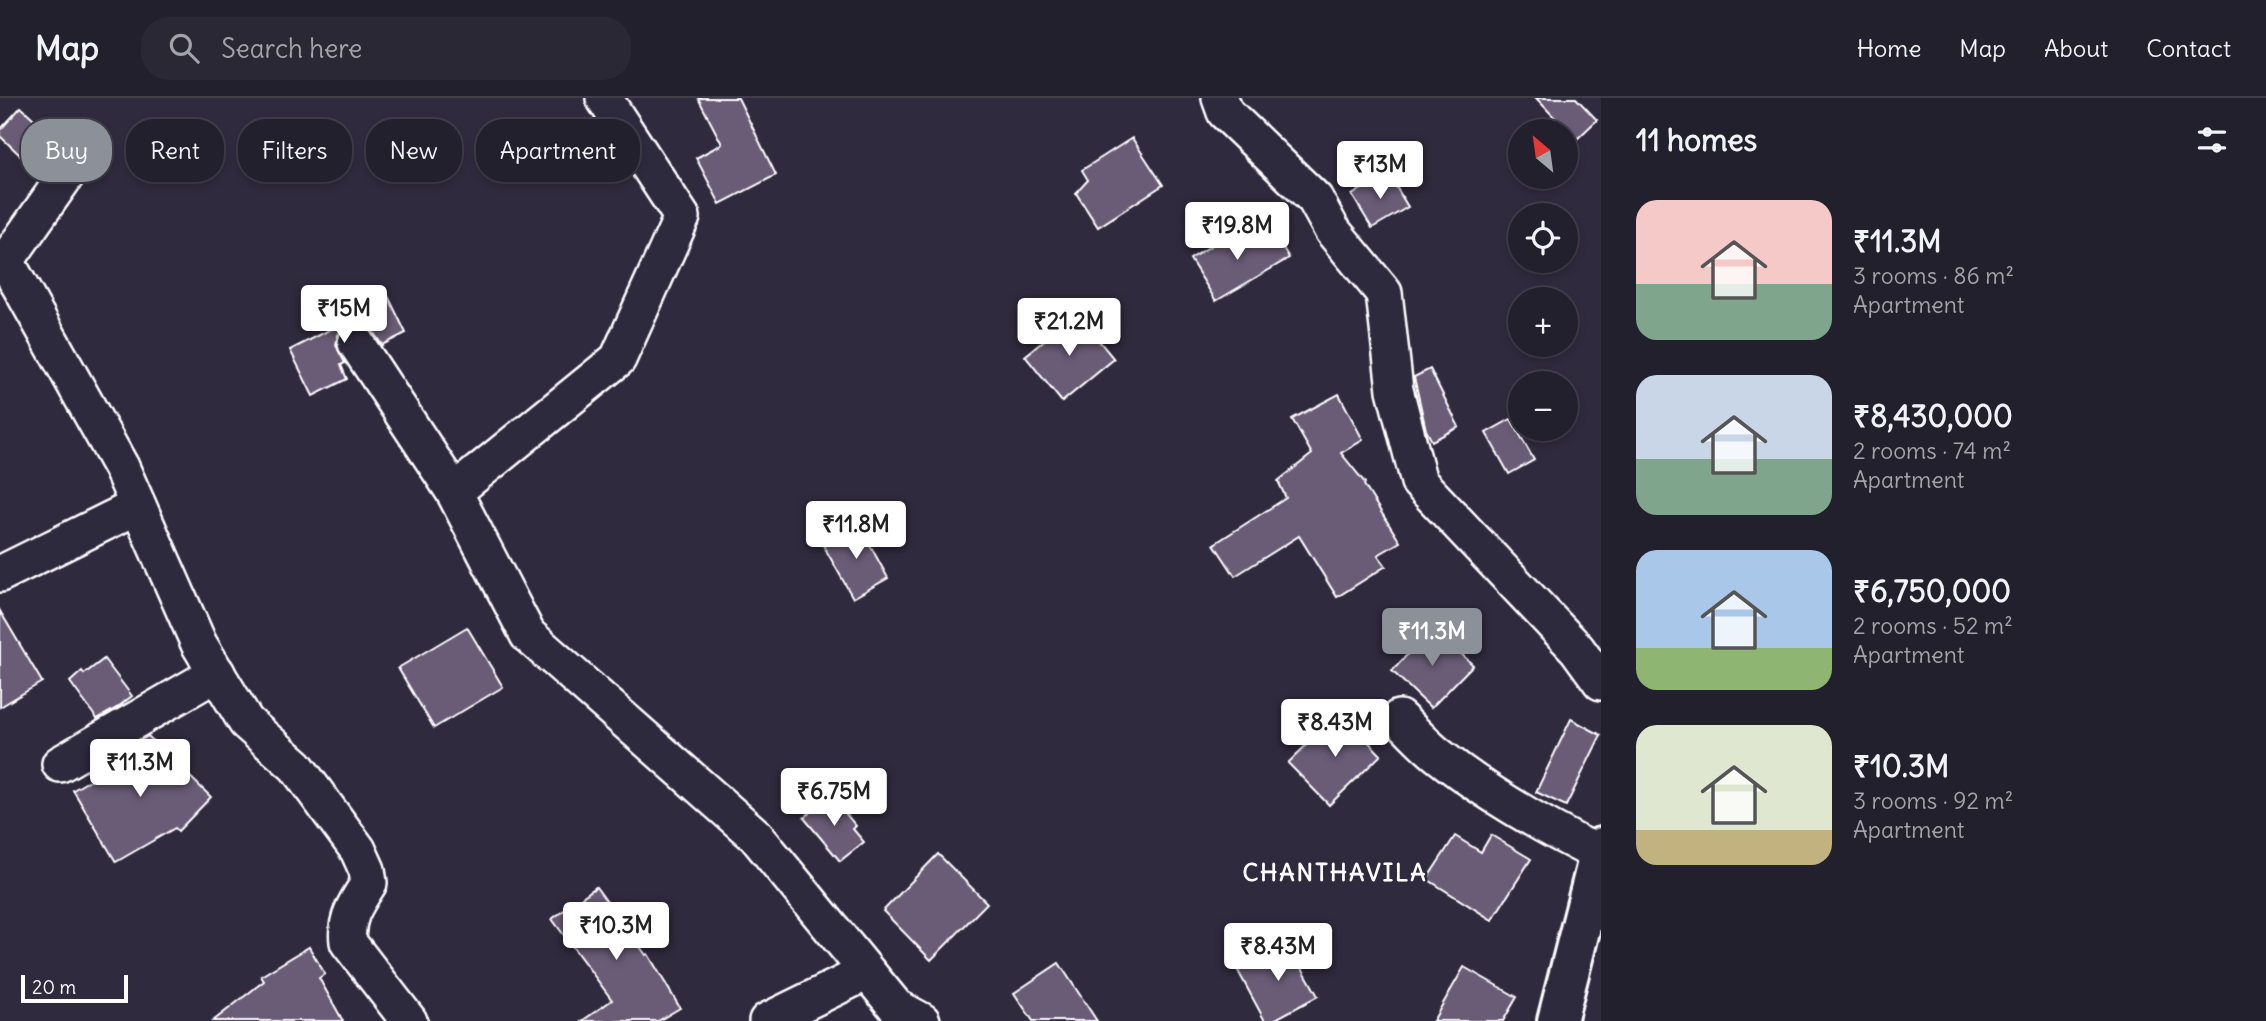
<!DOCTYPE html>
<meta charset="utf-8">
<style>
:root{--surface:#23202e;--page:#2b2836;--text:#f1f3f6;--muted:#a3a3aa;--line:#403e4a;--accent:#8c9099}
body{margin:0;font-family:Delius,sans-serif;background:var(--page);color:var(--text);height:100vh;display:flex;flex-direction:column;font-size:26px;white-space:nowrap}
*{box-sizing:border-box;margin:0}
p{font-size:23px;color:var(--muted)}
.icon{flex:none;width:38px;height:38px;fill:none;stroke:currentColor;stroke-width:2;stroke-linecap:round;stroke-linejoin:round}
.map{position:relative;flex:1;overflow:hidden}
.drawer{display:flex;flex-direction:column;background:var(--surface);width:665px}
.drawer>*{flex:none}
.banner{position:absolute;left:21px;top:21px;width:665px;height:63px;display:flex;gap:14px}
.needle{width:46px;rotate:331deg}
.fabs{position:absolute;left:1508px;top:21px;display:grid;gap:14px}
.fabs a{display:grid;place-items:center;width:70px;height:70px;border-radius:50%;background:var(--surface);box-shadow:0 4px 10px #0003,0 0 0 2px var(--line);font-size:35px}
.scale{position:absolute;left:21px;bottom:18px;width:107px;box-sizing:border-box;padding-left:7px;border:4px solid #fff;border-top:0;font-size:19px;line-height:24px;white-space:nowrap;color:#fff;-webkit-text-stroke:5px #2f2a3d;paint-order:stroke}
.price{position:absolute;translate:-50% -60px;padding:0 16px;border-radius:7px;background:#fff;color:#222;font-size:23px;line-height:46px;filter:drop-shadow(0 2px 4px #0008)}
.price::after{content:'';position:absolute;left:50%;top:42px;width:21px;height:16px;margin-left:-10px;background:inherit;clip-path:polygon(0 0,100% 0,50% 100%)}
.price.on{background:var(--accent);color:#fff}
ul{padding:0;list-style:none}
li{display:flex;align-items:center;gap:21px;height:175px;padding:0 35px}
li span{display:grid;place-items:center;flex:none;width:196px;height:140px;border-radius:21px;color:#555}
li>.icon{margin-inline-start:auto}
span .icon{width:84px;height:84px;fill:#fffc;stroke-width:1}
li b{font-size:30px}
h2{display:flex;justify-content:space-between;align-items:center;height:84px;padding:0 35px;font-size:30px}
.pill{padding:0 24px;border-radius:28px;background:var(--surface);box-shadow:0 4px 10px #0003,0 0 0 2px var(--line);font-size:24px;line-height:63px}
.pill.on{background:var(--accent);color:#fff}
header{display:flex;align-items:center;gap:42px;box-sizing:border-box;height:98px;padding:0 35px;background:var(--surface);border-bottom:2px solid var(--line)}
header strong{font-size:33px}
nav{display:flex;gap:38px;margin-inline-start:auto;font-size:24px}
.search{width:490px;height:63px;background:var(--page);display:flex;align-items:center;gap:18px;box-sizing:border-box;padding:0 24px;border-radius:28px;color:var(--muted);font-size:26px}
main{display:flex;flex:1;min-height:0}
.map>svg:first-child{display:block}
</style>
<header>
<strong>Map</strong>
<div class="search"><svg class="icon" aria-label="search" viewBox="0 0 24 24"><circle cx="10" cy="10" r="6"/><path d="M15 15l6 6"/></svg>Search here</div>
<nav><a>Home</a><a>Map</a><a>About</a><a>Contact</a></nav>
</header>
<main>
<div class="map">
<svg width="1601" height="923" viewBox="0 0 1601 923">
<rect width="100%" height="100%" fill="#2f2a3d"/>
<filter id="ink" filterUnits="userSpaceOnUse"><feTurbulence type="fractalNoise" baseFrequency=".0143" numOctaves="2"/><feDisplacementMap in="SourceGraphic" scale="14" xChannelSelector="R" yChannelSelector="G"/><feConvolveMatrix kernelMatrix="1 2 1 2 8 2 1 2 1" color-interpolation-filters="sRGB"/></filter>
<g filter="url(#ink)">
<g fill="#6b5c77" stroke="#fff" stroke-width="2">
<path d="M 698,0 L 738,0 L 776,77 L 720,106 L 696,60 L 722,46 Z"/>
<path d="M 1536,0 L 1576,0 L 1597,22 L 1576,42 Z"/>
<path d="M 21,9 L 46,32 L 22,59 L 0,38 L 0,32 Z"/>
<path d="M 1132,40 L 1163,87 L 1098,129 L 1076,95 L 1088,82 L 1082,72 Z"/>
<path d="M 1388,75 L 1408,109 L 1372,130 L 1352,97 Z"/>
<path d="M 1246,132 L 1255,145 L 1273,134 L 1289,160 L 1216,203 L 1190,161 L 1225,139 L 1228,144 Z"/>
<path d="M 387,196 L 406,235 L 382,247 L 373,234 L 364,227 L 354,225 L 344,229 L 338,237 L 336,247 L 345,265 L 341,267 L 347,281 L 313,298 L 290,252 L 359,217 L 356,211 Z"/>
<path d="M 1077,216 L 1114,261 L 1062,304 L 1025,258 Z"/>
<path d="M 1430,271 L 1459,329 L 1432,343 L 1426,332 L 1414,279 Z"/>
<path d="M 1339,296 L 1363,342 L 1341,355 L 1365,385 L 1364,387 L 1400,444 L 1378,457 L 1386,468 L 1337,499 L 1299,438 L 1235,478 L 1214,446 L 1286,400 L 1278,383 L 1312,356 L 1292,321 Z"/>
<path d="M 1511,321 L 1534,362 L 1509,376 L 1486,335 Z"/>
<path d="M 859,427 L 888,480 L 853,500 L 823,447 Z"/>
<path d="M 0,513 L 42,584 L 0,609 Z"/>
<path d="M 467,529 L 503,589 L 434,630 L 398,570 Z"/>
<path d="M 1433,529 L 1473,567 L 1431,610 L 1392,573 Z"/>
<path d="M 104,561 L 132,598 L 118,609 L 97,621 L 70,584 L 82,573 L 84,576 Z"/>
<path d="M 1340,614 L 1381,657 L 1329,707 L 1288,665 Z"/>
<path d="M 1571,621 L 1601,637 L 1566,708 L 1536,694 Z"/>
<path d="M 148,638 L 211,699 L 178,733 L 175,730 L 116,764 L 73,692 L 127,661 L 122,653 Z"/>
<path d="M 830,697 L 856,728 L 853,731 L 864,744 L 840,763 L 804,720 Z"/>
<path d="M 1491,737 L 1531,761 L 1492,822 L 1427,781 L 1455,738 L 1481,754 Z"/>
<path d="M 938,756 L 987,805 L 931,862 L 883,813 Z"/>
<path d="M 596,789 L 646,857 L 648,856 L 680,910 L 658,923 L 582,923 L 612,902 L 552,821 Z"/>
<path d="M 1288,845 L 1318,898 L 1272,923 L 1265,923 L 1238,873 Z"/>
<path d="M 309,849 L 325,876 L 319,880 L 343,923 L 213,923 L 264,883 L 261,878 Z"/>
<path d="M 1059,865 L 1097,923 L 1033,923 L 1014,895 Z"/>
<path d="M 1464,869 L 1517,899 L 1503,923 L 1433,923 Z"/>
</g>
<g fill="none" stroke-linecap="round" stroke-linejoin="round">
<defs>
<g id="minor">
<path d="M 604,0 L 682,119 L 618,261 L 454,394 L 528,537 L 756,738 L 896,909 L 922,923"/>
<path d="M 1220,0 L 1225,14 L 1315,101 L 1332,132 L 1384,195 L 1395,292 L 1419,384 L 1577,551 L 1601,584"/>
<path d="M 67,76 L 6,163 L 121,369 L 199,546 L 246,624 L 296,668 L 358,752 L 367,772 L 369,785 C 356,805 345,820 348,844 L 409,923"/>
<path d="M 356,245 L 454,394"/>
<path d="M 0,476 L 138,408"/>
<path d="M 1399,620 C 1412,632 1424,646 1438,657 C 1487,696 1543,728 1599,756"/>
<path d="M 60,666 L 217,575"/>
<path d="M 767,923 L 867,874"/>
</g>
<path id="primary" d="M 1557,923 L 1601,749"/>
</defs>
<use href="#minor" stroke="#fff" stroke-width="40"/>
<use href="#primary" stroke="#fff" stroke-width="44"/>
<use href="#minor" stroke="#2f2a3d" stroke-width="35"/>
<use href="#primary" stroke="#2f2a3d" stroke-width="38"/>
</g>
</g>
<g text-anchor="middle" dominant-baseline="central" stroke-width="5" stroke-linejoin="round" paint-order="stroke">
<g font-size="24" font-weight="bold" letter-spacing="2" fill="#fff" stroke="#2f2a3d">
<text x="1335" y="774">CHANTHAVILA</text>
</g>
</g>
</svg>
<div class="fabs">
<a><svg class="needle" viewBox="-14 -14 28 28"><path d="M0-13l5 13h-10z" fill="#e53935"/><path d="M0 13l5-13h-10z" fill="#a3a3aa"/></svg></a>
<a><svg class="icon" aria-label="locate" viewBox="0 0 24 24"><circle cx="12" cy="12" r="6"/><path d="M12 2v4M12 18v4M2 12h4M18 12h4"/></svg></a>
<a>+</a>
<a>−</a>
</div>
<div class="scale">20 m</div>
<b class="price" style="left:1380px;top:103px">₹13M</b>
<b class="price" style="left:1237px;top:164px">₹19.8M</b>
<b class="price" style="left:344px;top:247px">₹15M</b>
<b class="price" style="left:1069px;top:260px">₹21.2M</b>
<b class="price" style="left:856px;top:463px">₹11.8M</b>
<b class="price on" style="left:1432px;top:570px">₹11.3M</b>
<b class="price" style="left:1335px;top:661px">₹8.43M</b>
<b class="price" style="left:140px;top:701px">₹11.3M</b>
<b class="price" style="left:834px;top:730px">₹6.75M</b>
<b class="price" style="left:616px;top:864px">₹10.3M</b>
<b class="price" style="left:1278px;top:885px">₹8.43M</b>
<div class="banner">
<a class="pill on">Buy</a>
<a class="pill">Rent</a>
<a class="pill">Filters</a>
<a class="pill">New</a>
<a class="pill">Apartment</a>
</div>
</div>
<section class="drawer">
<h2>11 homes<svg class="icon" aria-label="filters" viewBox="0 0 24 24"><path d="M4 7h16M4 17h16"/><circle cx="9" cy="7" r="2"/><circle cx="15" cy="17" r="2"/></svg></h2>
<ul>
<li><span style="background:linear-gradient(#f6c9c9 60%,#7fa58c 0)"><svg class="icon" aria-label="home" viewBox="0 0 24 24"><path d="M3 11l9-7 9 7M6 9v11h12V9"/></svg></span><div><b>₹11.3M</b><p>3 rooms · 86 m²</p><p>Apartment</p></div></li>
<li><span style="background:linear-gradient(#c9d6e8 60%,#7fa58c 0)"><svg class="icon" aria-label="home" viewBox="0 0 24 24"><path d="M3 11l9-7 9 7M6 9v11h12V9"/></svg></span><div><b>₹8,430,000</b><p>2 rooms · 74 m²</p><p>Apartment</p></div></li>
<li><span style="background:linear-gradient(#a9c7e8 70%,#8fb573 0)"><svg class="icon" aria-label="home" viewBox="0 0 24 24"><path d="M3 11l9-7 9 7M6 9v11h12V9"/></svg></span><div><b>₹6,750,000</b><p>2 rooms · 52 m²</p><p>Apartment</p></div></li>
<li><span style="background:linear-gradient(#dfe7d0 75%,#c2b280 0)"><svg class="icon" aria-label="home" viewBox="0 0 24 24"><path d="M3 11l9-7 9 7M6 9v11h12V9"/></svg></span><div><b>₹10.3M</b><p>3 rooms · 92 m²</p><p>Apartment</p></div></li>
</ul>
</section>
</main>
